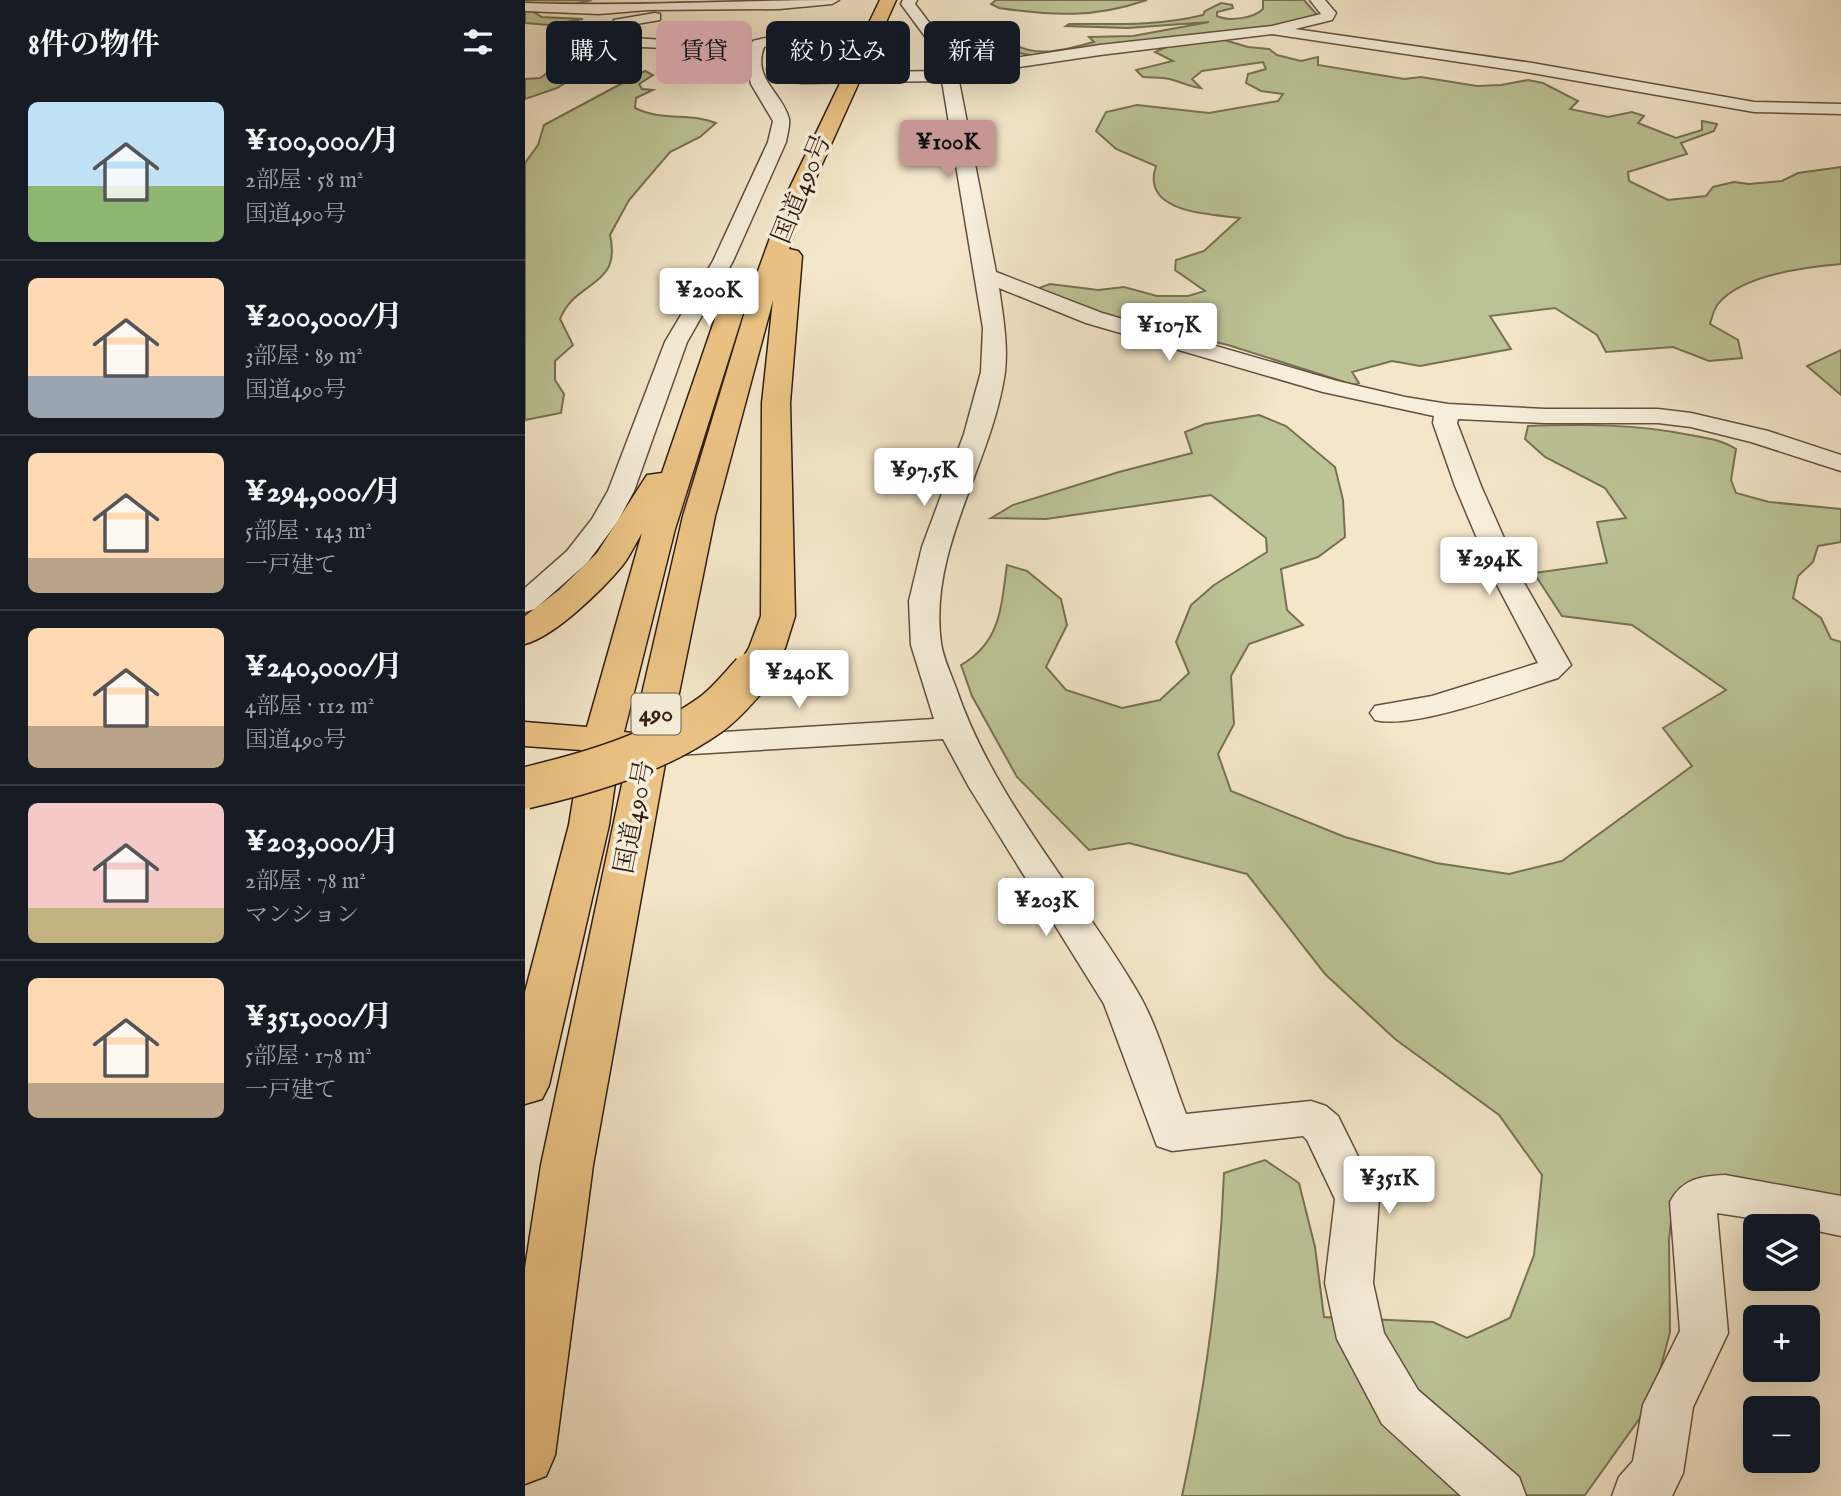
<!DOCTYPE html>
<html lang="ja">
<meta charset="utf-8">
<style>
:root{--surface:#171b24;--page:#242831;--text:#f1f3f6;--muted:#9ea1a6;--line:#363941;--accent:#c59692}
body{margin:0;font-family:"IM FELL English","Noto Serif JP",serif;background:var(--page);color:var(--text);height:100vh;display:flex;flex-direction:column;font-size:26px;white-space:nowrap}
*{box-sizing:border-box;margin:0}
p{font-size:23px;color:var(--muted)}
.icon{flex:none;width:38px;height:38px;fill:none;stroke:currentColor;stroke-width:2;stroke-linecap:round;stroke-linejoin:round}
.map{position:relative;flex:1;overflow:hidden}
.panel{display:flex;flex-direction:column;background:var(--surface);width:525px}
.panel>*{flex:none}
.guide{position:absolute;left:21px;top:21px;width:665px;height:63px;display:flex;gap:14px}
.fabs{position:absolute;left:1218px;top:1214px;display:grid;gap:14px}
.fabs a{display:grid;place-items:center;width:77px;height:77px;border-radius:10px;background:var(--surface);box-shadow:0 7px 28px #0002;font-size:35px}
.price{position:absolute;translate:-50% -60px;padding:0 16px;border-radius:7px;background:#fff;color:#222;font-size:23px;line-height:46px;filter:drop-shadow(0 2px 4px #0008)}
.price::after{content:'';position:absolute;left:50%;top:42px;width:21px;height:16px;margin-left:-10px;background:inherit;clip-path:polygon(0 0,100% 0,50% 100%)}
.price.active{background:var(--accent);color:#111}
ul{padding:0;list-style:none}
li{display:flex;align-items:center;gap:21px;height:175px;padding:0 28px}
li+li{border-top:2px solid var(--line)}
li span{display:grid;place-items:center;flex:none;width:196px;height:140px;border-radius:10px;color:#555}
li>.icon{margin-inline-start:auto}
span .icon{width:84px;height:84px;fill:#fffc;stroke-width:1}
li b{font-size:30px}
h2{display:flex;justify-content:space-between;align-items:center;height:84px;padding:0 28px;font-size:30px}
.chip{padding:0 24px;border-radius:10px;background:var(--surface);box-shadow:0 7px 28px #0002;font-size:24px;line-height:63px}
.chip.active{background:var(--accent);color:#111}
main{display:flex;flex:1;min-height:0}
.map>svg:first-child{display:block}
</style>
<main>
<section class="panel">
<h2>8件の物件<svg class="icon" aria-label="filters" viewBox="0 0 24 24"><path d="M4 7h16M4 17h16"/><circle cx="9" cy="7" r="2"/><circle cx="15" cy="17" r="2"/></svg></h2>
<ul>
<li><span style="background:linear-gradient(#bfe0f5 60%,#8fb573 0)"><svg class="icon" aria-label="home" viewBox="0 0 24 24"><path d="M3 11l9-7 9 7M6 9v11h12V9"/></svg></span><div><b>¥100,000/月</b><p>2部屋 · 58 m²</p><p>国道490号</p></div></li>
<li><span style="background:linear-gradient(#ffd9b3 70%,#9aa5b1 0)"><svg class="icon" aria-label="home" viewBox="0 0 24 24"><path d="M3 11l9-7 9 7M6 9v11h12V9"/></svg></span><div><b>¥200,000/月</b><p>3部屋 · 89 m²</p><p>国道490号</p></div></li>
<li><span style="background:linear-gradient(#ffd9b3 75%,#b9a48a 0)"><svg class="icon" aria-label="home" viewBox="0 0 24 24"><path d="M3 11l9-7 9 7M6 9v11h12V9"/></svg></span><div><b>¥294,000/月</b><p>5部屋 · 143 m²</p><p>一戸建て</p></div></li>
<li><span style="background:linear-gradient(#ffd9b3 70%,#b9a48a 0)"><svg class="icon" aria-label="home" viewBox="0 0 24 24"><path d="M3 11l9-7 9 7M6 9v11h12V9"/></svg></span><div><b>¥240,000/月</b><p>4部屋 · 112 m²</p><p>国道490号</p></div></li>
<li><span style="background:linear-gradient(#f6c9c9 75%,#c2b280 0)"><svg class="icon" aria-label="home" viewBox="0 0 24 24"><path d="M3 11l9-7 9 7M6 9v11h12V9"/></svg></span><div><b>¥203,000/月</b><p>2部屋 · 78 m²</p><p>マンション</p></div></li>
<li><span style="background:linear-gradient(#ffd9b3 75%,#b9a48a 0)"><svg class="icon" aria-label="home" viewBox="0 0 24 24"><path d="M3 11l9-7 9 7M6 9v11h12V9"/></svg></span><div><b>¥351,000/月</b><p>5部屋 · 178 m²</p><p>一戸建て</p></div></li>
</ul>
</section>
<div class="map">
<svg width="1316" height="1496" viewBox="0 0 1316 1496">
<rect width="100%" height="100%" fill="#f3e6c9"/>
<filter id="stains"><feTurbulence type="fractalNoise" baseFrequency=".00286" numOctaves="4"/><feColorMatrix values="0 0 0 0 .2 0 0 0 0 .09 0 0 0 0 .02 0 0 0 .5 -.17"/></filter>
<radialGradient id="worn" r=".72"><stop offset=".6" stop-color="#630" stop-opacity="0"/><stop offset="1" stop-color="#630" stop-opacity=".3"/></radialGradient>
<g fill="#bcc496" stroke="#777154" stroke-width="2">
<path d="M 0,0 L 67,0 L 10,13 L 17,17 L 58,19 L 24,25 L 0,23 Z"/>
<path d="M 471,0 L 622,0 C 570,18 528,16 474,8 L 466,4 Z"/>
<path d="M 738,0 L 779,0 L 793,16 L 761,24 L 509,56 L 476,49 L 466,44 L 428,44 L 422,37 L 485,34 L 482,39 C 509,61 540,49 569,42 L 564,37 L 608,36 L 684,22 L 603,28 L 541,26 L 544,24 C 588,24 635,26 678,15 L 680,11 L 696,3 L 707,5 L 708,8 L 692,12 L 692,16 C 704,22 729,18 738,9 Z"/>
<path d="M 696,39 L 723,47 L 744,49 L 752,55 L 776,61 L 793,57 L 793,65 L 879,79 L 896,77 L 952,86 L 976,85 L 1003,80 L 1018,83 L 1053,101 L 1045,109 L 1083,117 L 1107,112 L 1119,116 L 1113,123 L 1151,138 L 1177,130 L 1177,121 L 1192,124 L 1189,131 L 1156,143 L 1162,154 L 1103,172 L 1104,181 L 1143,200 L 1181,196 L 1188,187 L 1209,182 L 1224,184 L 1257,181 L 1273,173 L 1316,167 L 1316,264 C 1281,267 1216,275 1193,304 C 1189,309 1187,317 1185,324 L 1213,340 L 1217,358 L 1184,361 L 1148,347 L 1081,352 L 1072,335 L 1030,308 L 965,316 L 986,349 L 895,366 L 867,361 L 827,372 L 834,383 L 829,385 L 703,345 L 665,336 L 624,318 L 594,318 L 533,300 L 514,288 L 525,284 L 573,290 L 599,287 L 632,296 L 663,296 L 680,291 L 650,270 L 651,260 L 679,251 L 715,218 C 685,214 615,213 631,166 L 591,149 L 571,131 L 581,112 L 612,105 L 684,113 L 753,101 L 758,94 L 736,91 L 721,83 L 723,74 L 741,69 L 738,62 L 677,71 L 667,79 L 676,88 C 665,87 659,83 648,80 C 638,77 628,78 618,77 L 611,70 L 648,61 L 630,52 L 646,45 Z"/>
<path d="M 29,68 L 45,70 L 48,78 L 32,88 L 0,99 L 0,79 L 15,78 Z"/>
<path d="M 120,71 L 128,75 L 114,84 L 117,89 L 128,90 L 111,98 L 110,108 C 139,122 165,112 191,123 L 175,137 L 145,152 L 104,200 L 85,235 C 97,288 51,279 35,319 L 48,345 L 30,361 L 30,380 L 39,394 L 36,413 L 0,420 L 0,163 L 13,145 L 19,125 Z"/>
<path d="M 1316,350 L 1316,395 L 1282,366 Z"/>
<path d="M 734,415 L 761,426 L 810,467 L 818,500 L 820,537 L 793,557 L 756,569 L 762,610 L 778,625 L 724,644 L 706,676 L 709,724 L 693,754 L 706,791 L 820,837 L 911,863 L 984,874 L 1037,861 L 1167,766 L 1138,728 L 1201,690 L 1107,625 L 1037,616 L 1009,573 L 1082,563 L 1072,522 L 1101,518 L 1080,488 L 1020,457 L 1000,439 L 1003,426 C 1058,424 1111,424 1165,435 C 1182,438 1197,440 1211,449 L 1206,480 L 1211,493 L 1244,502 L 1316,509 L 1316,542 L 1293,546 L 1288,562 L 1273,576 L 1268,598 L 1296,618 L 1306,639 L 1316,642 L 1316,1201 L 1148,1202 L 1144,1240 L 1145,1332 L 1127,1401 L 1060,1495 L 657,1496 C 680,1390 695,1282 699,1173 L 740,1160 L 774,1183 L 790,1247 L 799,1317 L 908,1322 L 942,1338 L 985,1318 L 1009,1255 L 1017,1175 L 974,1115 L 870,1039 L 800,974 L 722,874 L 604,843 L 564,850 L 492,777 L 447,696 L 436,665 C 476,642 476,607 482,565 L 502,571 L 536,599 L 542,625 L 521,667 L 541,690 L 597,708 L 635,700 L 664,673 L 651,642 L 666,605 L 689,585 L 742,552 L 741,538 L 686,495 L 521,519 L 466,518 L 488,505 L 594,472 L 667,453 L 660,432 L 680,424 Z"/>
</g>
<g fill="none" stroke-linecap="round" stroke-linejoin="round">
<defs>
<g id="minor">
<path d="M 314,0 L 307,4 L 254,9 L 123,10 L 74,14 L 0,11 L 0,3 C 104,7 209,0 314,0 Z"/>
<path d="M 378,0 L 392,0 L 390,4 L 419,42 L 430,67 L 575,45 L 747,26 L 796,14 L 785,0 L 800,0 L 811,13 L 807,20 L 770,29 L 1007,63 L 1229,102 L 1316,104 L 1316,114 L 1229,112 L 1007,73 L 747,34 L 575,55 L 433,76 L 471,272 L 577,313 L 812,381 L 880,397 L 923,404 L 1020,409 L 1133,409 L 1166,413 L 1243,431 L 1316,455 L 1316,471 L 1226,442 L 1166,427 L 1133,423 L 1020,423 L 933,419 L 932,423 L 956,486 L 998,581 L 1046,665 L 1033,678 C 991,691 889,730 850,720 L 845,713 L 850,706 L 907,696 L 1013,663 L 970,581 L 930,486 L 908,423 L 909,416 L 798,392 L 561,323 L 474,288 C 478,316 483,344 480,372 C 467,464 403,548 416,643 C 418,658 426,674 431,688 C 469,800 553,891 612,991 C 633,1026 646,1075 661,1114 L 786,1101 L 801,1106 L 813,1116 L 854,1199 L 848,1283 L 859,1333 L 893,1390 L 994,1477 L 1001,1496 L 936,1496 L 857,1424 L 812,1339 L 800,1283 L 810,1199 L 782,1140 L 778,1136 L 647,1151 L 632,1146 L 579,1004 L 444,787 L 418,739 L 134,756 L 122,753 L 117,746 L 122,739 L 134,736 L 409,719 L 386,645 L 384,601 L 397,547 L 439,434 L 456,372 L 458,328 L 417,81 L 276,83 L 245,75 L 242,69 L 284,42 L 257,42 L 239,47 C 227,79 257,92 264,119 C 265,126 262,135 261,142 L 208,261 L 162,342 L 109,491 L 93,521 L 62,563 L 10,609 L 0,612 L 0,588 L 42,551 L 67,519 L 83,491 L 140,342 L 188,261 L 243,142 L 248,121 L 226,84 L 221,61 L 191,63 L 139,48 L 95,46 L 40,62 L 32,57 L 35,54 L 90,39 L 91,37 L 86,27 L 89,20 L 130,13 L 135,14 L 135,20 L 100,26 L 106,38 L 140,40 L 191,53 L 222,52 L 228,41 C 244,37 295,25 306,35 C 296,51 276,60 260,69 L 276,73 L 416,71 L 405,43 L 376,4 Z"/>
<path d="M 1200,1175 L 1316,1196 L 1316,1236 L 1283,1229 L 1283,1227 L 1192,1213 L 1203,1333 L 1168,1407 L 1158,1473 L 1147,1496 L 1087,1496 L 1094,1477 L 1108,1461 L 1118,1405 L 1155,1331 L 1145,1202 C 1157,1179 1176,1176 1200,1175 Z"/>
</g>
<path id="highway" d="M 355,0 L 371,0 L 280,202 L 264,249 L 273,251 L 277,256 L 265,403 L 270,616 L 260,648 L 240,681 L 227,684 L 214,681 L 209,673 L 224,648 L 236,616 L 237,403 L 248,300 L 190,516 L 143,747 L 68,1165 L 30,1455 L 21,1476 L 0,1484 L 0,1268 L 16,1165 L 103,756 L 94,755 L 84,825 L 24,1085 L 17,1099 L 0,1104 L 0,992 L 44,825 L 56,750 L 0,746 L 0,722 L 62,727 L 117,533 C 110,544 105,556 97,566 C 77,590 30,636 0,644 L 0,616 L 34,590 L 72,553 L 122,475 L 137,473 L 195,304 L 199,299 L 208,296 L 217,299 L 221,304 L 150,529 L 99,732 L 108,733 L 158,516 L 228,285 L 258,202 Z"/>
</defs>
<use href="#minor" stroke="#625040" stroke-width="3"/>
<use href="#highway" stroke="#321e13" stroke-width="3"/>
<use href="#minor" fill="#f7efdc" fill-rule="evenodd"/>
<use href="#highway" fill="#eac384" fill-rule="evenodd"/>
<defs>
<path id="highway-bridge" d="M 0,788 C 64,773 130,754 185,715 C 201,704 214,687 227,673"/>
</defs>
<use href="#highway-bridge" stroke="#321e13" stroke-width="44" stroke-linecap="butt"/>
<use href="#highway-bridge" stroke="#eac384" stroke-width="41"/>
</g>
<g text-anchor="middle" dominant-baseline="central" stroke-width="7" stroke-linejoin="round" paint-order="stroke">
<rect fill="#f7efdc" stroke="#6d5d4f" stroke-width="2" x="106.5" y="693.5" width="49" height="41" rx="5"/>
<g font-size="24" font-weight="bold" fill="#321e13">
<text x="131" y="714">490</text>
</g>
<g font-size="26" fill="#321e13" stroke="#f7efdc">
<text transform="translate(277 189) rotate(-68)">国道490号</text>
<text transform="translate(110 817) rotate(-79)">国道490号</text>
</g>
</g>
<rect width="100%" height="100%" filter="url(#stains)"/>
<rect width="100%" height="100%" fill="url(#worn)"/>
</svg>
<div class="fabs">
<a><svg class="icon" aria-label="layers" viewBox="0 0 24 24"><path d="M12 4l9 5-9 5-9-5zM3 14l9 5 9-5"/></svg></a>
<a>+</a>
<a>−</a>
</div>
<b class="price active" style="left:423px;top:180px">¥100K</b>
<b class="price" style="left:184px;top:328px">¥200K</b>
<b class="price" style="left:644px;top:363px">¥107K</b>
<b class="price" style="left:399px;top:508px">¥97.5K</b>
<b class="price" style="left:964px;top:597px">¥294K</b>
<b class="price" style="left:274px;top:710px">¥240K</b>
<b class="price" style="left:521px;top:938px">¥203K</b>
<b class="price" style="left:864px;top:1216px">¥351K</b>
<div class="guide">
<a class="chip">購入</a>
<a class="chip active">賃貸</a>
<a class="chip">絞り込み</a>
<a class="chip">新着</a>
</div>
</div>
</main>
